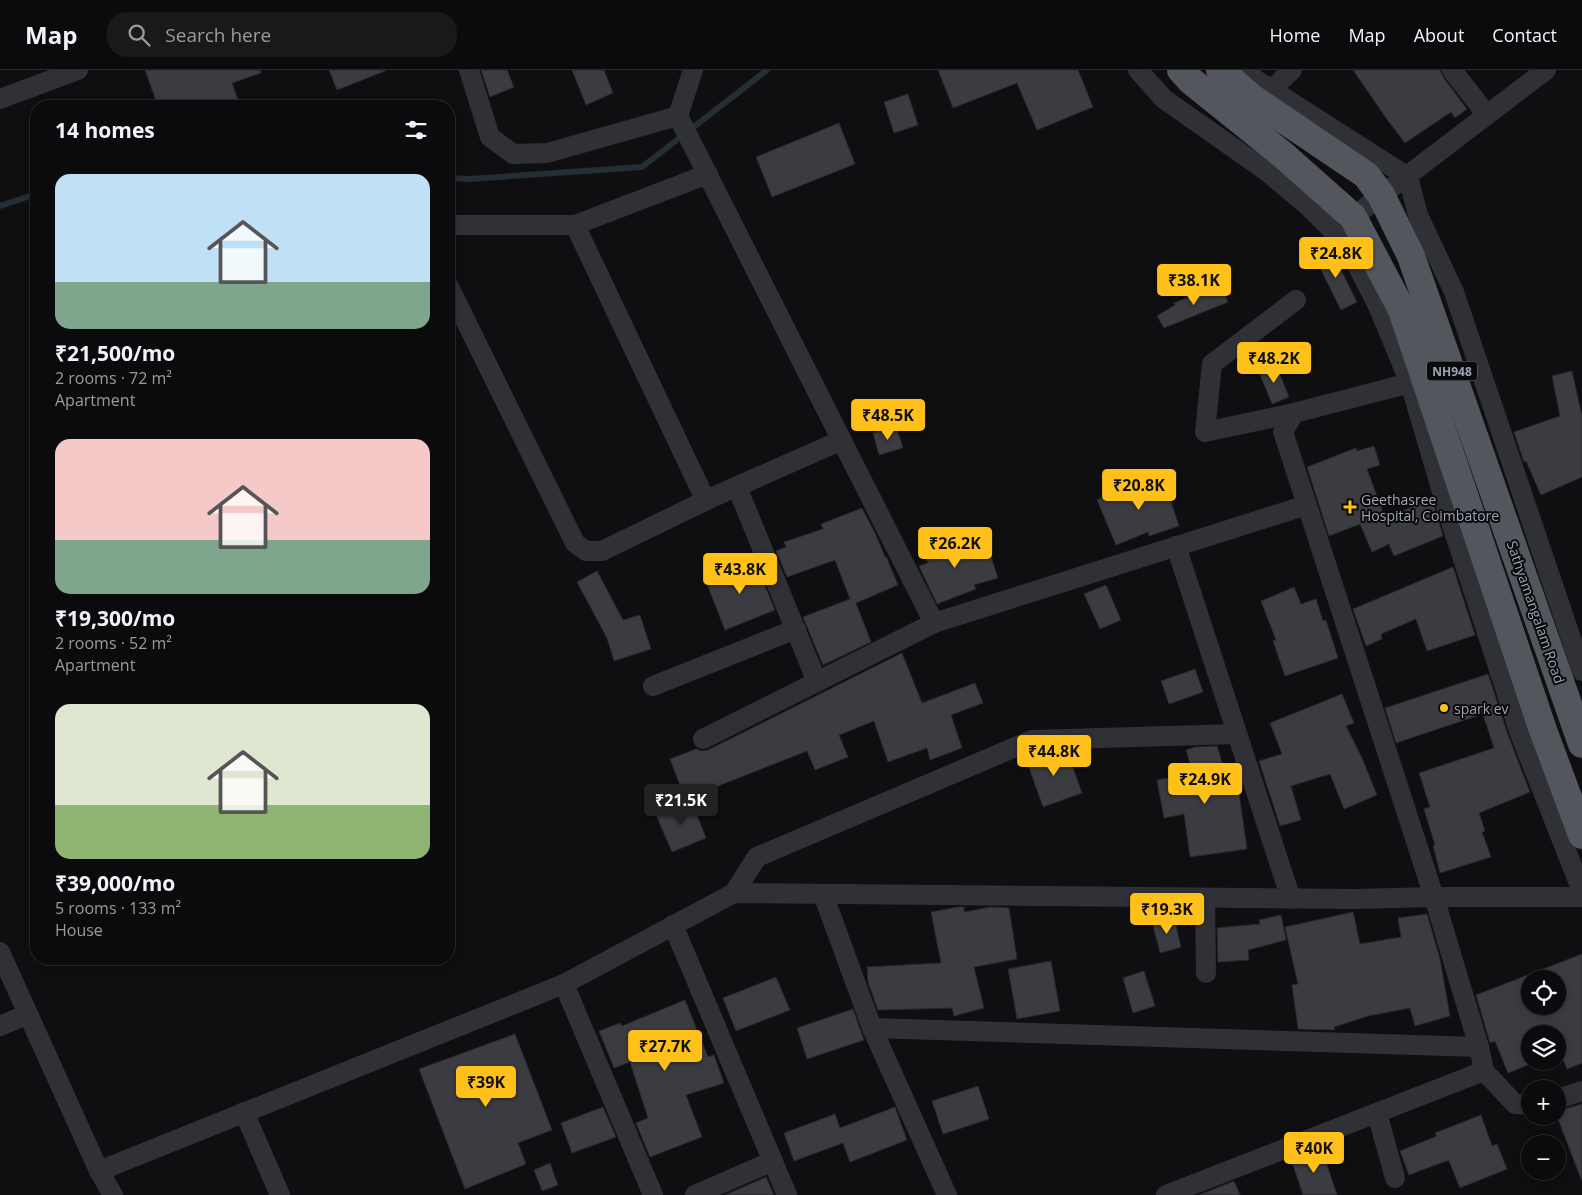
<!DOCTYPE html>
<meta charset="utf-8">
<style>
:root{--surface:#0b0b0d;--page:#19191b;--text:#f1f3f6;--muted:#9a9b9d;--line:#2b2b2e;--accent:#ffc119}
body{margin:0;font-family:"Open Sans",sans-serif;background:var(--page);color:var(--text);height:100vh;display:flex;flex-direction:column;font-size:19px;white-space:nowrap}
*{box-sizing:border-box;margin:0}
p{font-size:16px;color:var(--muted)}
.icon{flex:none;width:28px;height:28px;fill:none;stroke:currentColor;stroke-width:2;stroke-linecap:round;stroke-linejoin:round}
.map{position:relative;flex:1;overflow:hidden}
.panel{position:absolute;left:30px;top:30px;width:425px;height:865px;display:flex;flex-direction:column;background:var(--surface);border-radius:20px;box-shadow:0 2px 8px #0003,0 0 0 1px var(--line)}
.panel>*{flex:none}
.controls{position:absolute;left:1521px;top:900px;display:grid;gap:10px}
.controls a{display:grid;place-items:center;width:45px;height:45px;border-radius:50%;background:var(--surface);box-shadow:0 2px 8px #0003,0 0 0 1px var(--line);font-size:25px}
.price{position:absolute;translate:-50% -42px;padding:0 11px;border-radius:5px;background:var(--accent);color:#111;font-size:16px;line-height:32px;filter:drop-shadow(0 1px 2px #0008)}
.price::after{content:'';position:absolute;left:50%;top:30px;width:15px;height:11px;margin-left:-8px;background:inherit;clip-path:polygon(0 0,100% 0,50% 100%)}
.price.on{background:#222;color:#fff}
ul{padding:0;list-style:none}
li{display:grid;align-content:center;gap:10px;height:265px;padding:0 25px}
li span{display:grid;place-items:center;height:155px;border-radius:15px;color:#555}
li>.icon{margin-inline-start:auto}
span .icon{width:90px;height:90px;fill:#fffc;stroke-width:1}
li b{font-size:21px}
h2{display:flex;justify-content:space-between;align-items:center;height:60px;padding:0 25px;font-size:21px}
header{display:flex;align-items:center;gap:30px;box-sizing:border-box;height:70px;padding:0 25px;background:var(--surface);border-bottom:1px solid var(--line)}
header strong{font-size:24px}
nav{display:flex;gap:28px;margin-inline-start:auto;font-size:18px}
.search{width:350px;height:45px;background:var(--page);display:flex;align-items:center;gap:12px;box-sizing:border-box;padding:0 18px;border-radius:20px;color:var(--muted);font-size:19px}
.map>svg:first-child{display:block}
</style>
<header>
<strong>Map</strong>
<div class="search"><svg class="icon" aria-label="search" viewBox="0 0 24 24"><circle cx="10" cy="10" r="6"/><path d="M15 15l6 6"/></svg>Search here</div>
<nav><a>Home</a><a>Map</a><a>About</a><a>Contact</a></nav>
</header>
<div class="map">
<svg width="1582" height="1125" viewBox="0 0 1582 1125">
<rect width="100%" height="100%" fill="#0f0f11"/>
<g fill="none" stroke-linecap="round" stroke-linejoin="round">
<g stroke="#252d35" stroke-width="6">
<path d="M 449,108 L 470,109 L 642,97 L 767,0"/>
<path d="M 0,136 L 36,124"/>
</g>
</g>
<g fill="#3b3c41" stroke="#29292d" fill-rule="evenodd">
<path d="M 145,0 L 260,0 L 261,3 L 232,13 L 239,33 L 228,36 L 158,36 Z"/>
<path d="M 329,0 L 384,0 L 385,1 L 337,20 Z"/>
<path d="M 481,0 L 507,0 L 514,17 L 490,27 Z"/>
<path d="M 572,0 L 604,0 L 613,23 L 586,35 Z"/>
<path d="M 938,0 L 1078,0 L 1093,37 L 1037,60 L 1017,13 L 953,38 Z"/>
<path d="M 1353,0 L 1440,0 L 1443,7 L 1467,39 L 1455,48 L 1451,42 L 1405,73 L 1386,48 Z"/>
<path d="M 908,24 L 918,55 L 894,63 L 884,32 Z"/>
<path d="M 839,53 L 855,94 L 772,127 L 756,87 Z"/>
<path d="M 1330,178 L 1357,232 L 1341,240 L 1314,186 Z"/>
<path d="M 1221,214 L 1228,232 L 1164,258 L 1157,246 L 1175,235 L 1174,233 Z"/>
<path d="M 1276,295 L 1289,327 L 1272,334 L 1259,302 Z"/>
<path d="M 1572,301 L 1582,346 L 1582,407 L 1541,425 L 1526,391 L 1524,392 L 1514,362 L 1560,346 L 1552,306 Z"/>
<path d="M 896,356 L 903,378 L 879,385 L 873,363 Z"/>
<path d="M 1374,376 L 1380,395 L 1367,399 L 1385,448 L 1432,429 L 1443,466 L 1394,486 L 1389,474 L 1372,482 L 1360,454 L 1329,466 L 1307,397 L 1356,378 L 1357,381 Z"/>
<path d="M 1163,407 L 1179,456 L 1149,466 L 1148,462 L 1116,475 L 1097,430 L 1129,417 Z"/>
<path d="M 862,438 L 875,463 L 885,487 L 886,486 L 898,515 L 856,533 L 871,572 L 823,595 L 803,547 L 850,529 L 835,490 L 787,507 L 776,481 L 786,477 L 784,472 L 823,459 L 821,454 Z"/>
<path d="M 957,466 L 963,486 L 988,478 L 998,508 L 974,515 L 976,519 L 937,534 L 919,496 L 928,493 L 922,477 Z"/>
<path d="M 754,489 L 775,540 L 725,560 L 705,509 Z"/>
<path d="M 1453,497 L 1475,565 L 1427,581 L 1416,549 L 1381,564 L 1382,569 L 1366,576 L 1353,539 Z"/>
<path d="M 597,501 L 623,550 L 640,545 L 651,579 L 614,591 L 607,568 L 577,512 Z"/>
<path d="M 1106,515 L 1121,550 L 1100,559 L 1084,524 Z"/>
<path d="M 1294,517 L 1301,534 L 1316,529 L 1323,551 L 1326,550 L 1338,588 L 1285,606 L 1273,571 L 1276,570 L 1261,531 Z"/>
<path d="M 902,583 L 922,633 L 975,613 L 983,633 L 951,645 L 962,678 L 930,690 L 927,678 L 888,692 L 874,651 L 839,665 L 848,687 L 815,700 L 807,681 L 685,729 L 670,689 L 696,679 L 702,681 L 708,680 Z"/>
<path d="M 1195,599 L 1203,622 L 1169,634 L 1161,611 Z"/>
<path d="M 1488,604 L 1508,665 L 1530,722 L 1479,743 L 1485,761 L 1482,762 L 1491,787 L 1440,803 L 1433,776 L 1435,775 L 1424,739 L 1430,737 L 1419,703 L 1494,678 L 1483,644 L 1396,673 L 1385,638 Z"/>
<path d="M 1342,624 L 1354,653 L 1346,656 L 1362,688 L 1377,725 L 1344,739 L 1330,704 L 1291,716 L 1301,750 L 1280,756 L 1259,691 L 1282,684 L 1270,653 Z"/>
<path d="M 1217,676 L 1232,724 L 1239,723 L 1247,779 L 1190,787 L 1184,744 L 1164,748 L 1157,710 L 1193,704 L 1186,680 L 1196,677 Z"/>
<path d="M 1047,681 L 1067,681 L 1082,723 L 1043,737 L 1026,689 Z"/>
<path d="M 691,730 L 706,768 L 672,782 L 656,745 Z"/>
<path d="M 958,837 L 964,837 L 964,842 L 991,837 L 1009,838 L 1017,889 L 974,897 L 984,938 L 954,946 L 952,938 L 878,940 L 868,912 L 867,897 L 941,893 L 931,842 Z"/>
<path d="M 1353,842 L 1360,874 L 1401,867 L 1398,848 L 1427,844 L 1440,889 L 1450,946 L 1415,956 L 1410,938 L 1368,946 L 1334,957 L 1335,960 L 1298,959 L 1292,915 L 1298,914 L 1285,857 Z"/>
<path d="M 1281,845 L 1286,870 L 1248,880 L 1249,890 L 1218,892 L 1217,858 L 1260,854 L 1259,850 Z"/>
<path d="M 1174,847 L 1181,877 L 1160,883 L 1152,852 Z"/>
<path d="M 1582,884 L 1582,993 L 1567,999 L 1560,983 L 1558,984 L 1558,964 L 1530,964 L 1530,991 L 1538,991 L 1508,1003 L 1495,971 L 1490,973 L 1476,925 ZM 1530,909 L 1558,909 L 1558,936 L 1530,936 Z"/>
<path d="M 1051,891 L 1060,941 L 1017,949 L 1008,899 Z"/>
<path d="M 1144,901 L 1155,936 L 1133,943 L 1123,908 Z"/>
<path d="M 776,907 L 790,940 L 736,961 L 723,928 Z"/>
<path d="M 685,930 L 708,987 L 714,985 L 724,1013 L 686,1025 L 702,1067 L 650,1087 L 636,1053 L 648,1048 L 630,992 L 614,998 L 599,961 L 620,953 L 622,956 Z"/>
<path d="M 853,939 L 864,970 L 807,989 L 797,958 Z"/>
<path d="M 515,964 L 552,1060 L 518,1073 L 526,1094 L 465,1119 L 419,999 Z"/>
<path d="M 978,1016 L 989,1049 L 943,1064 L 932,1031 Z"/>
<path d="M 1582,1034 L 1582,1109 L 1581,1109 L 1558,1049 L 1558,1041 Z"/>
<path d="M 603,1037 L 616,1067 L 572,1083 L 561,1053 Z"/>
<path d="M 895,1037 L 907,1070 L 850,1092 L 843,1073 L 794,1091 L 784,1063 L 835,1044 L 840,1058 Z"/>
<path d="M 1481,1045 L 1492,1076 L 1497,1074 L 1507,1099 L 1460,1118 L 1449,1091 L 1446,1091 L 1409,1105 L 1400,1081 L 1437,1066 L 1435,1063 Z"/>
<path d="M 1321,1077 L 1337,1125 L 1303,1125 L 1291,1089 Z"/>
<path d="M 550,1093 L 558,1115 L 542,1121 L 534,1100 Z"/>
<path d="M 766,1107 L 774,1125 L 725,1125 Z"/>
<path d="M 1234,1111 L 1240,1125 L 1199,1125 Z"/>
</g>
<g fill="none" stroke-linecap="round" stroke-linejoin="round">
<g stroke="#303136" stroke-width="20">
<path d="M 469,0 L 490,67 L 513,84 L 547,83 L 678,46"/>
<path d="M 693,0 L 678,46 L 934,553 L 1307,435 L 1434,827 L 1479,977"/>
<path d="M 1138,0 L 1164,29 L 1265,100 L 1307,135 L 1330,158 L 1352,185 L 1377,234 L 1410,313 L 1450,449 L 1519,661 L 1582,821"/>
<path d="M 1249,0 L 1253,8 L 1408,107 L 1418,145 L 1454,222 L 1582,601"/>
<path d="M 1452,0 L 1487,45"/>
<path d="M 1271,20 L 1292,0"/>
<path d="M 0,29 L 78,0"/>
<path d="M 1353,147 L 1546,0"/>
<path d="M 449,155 L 575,155 L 708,104"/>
<path d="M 575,155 L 706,431"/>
<path d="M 449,217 L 575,473 L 586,481 L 602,481 L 713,427 L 842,370"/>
<path d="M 1294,343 L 1205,362 L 1212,294 L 1296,230"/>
<path d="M 737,417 L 817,612"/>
<path d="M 1307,435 L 1283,362 L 1294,343 L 1410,313"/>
<path d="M 1176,476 L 1291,829"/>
<path d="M 653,616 L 796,559"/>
<path d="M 703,669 L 934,553"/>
<path d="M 734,823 L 757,787 L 1032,670 L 1237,664"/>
<path d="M 823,824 L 872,958 L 947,1125"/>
<path d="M 1205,828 L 1206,903"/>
<path d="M 673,855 L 787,1125"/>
<path d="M 0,882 L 99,1101 L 113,1125"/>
<path d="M 564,914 L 653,1125"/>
<path d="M 0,956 L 28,944"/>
<path d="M 872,958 L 1479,977 L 1484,1001 L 1515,1034 L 1530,1035"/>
<path d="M 1558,1029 L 1582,1021"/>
<path d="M 244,1042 L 280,1125"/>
<path d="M 1377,1043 L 1395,1108"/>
<path d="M 99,1101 L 564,914 L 734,823 L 1355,829 L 1434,827 L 1582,827"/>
<path d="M 695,1125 L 773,1091"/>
<path d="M 1166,1125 L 1484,1001"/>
</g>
<g stroke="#54565e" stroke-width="28">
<path d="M 1181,0 L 1190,10 L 1283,85 L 1353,147 L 1402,240 L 1543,660 L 1582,765"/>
<path d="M 1220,0 L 1252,28 L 1366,105 L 1381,125 L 1411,186 L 1582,674"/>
</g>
</g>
<g fill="#ffc119" stroke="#0a0a0c" stroke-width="2">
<path d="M1347.5 429.5h5v5h5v5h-5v5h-5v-5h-5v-5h5z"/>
<circle cx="1444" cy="638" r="5"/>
</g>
<g text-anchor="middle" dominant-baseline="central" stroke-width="4" stroke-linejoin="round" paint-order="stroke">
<rect fill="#0a0a0c" stroke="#727681" stroke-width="1" x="1427" y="291.5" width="50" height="19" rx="4"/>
<g font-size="12" font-weight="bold" fill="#9fa4b3">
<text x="1452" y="301">NH948</text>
</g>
<g font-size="14" fill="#9fa4b3" stroke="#0a0a0c" text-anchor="start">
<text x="1361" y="429">Geethasree<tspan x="1361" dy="16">Hospital, Coimbatore</tspan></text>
<text x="1454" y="638">spark ev</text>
</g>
<g font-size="14" fill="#9fa4b3" stroke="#0a0a0c">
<text transform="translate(1536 542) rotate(71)">Sathyamangalam Road</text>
</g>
</g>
</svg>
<div class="controls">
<a><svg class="icon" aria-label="locate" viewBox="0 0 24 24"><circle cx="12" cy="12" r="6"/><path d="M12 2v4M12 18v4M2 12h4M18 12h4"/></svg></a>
<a><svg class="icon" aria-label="layers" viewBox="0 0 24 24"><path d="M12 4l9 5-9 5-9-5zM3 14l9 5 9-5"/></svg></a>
<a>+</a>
<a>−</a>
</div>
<b class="price" style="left:1336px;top:209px">₹24.8K</b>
<b class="price" style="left:1194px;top:236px">₹38.1K</b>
<b class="price" style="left:1274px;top:314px">₹48.2K</b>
<b class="price" style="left:888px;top:371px">₹48.5K</b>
<b class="price" style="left:1139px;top:441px">₹20.8K</b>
<b class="price" style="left:955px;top:499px">₹26.2K</b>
<b class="price" style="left:740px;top:525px">₹43.8K</b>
<b class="price" style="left:1054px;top:707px">₹44.8K</b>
<b class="price" style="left:1205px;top:735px">₹24.9K</b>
<b class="price on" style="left:681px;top:756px">₹21.5K</b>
<b class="price" style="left:1167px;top:865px">₹19.3K</b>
<b class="price" style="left:665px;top:1002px">₹27.7K</b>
<b class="price" style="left:486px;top:1038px">₹39K</b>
<b class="price" style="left:1314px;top:1104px">₹40K</b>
<section class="panel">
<h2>14 homes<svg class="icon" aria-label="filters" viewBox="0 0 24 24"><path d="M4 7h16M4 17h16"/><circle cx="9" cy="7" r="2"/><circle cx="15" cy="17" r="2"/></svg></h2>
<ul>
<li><span style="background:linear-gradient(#bfe0f5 70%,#7fa58c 0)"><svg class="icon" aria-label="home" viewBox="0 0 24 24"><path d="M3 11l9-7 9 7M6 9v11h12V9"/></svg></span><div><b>₹21,500/mo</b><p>2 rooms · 72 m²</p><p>Apartment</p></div></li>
<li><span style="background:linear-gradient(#f6c9c9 65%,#7fa58c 0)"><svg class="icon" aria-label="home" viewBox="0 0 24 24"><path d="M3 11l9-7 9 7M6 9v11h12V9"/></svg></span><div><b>₹19,300/mo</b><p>2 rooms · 52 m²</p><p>Apartment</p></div></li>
<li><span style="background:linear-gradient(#dfe7d0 65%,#8fb573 0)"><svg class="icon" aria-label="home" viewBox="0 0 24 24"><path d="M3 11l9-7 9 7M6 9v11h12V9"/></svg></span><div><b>₹39,000/mo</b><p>5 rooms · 133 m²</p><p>House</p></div></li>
</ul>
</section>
</div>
